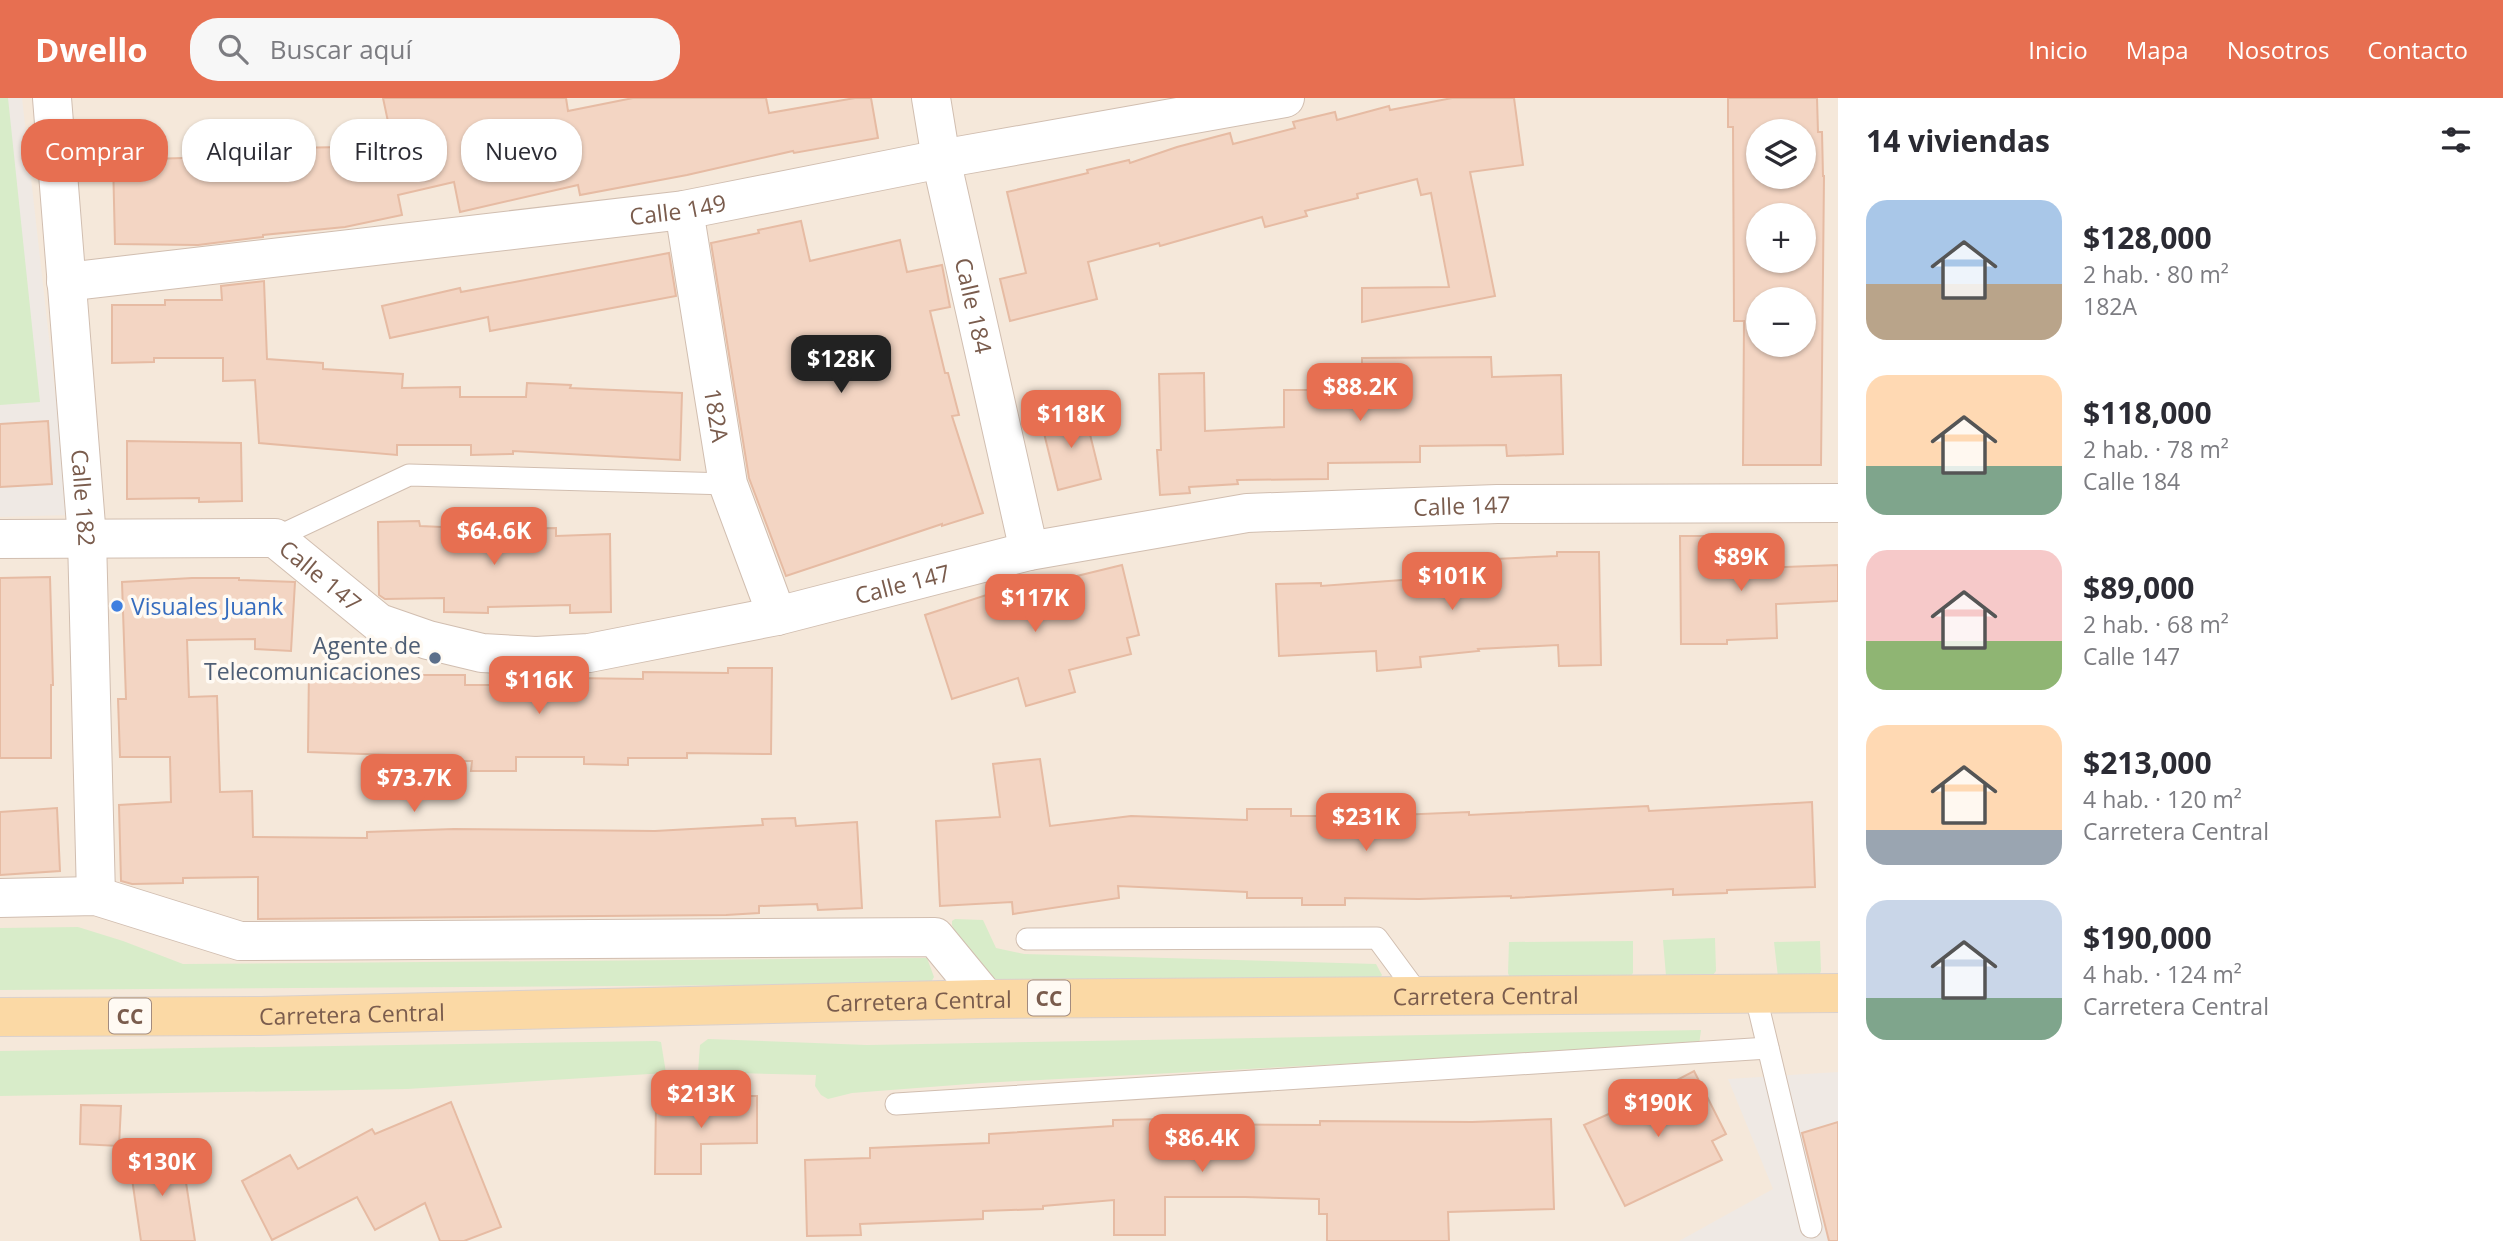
<!DOCTYPE html>
<html lang="es">
<meta charset="utf-8">
<style>
:root{--surface:#fff;--page:#f7f7f7;--text:#2b2b33;--muted:#7c7c81;--accent:#e76f51}
body{margin:0;font-family:"Open Sans",sans-serif;background:var(--page);color:var(--text);height:100vh;display:flex;flex-direction:column;font-size:26px;white-space:nowrap}
*{box-sizing:border-box;margin:0}
p{font-size:23px;color:var(--muted)}
.icon{flex:none;width:38px;height:38px;fill:none;stroke:currentColor;stroke-width:2;stroke-linecap:round;stroke-linejoin:round}
.map{position:relative;flex:1;overflow:hidden}
.panel{display:flex;flex-direction:column;background:var(--surface);width:665px}
.panel>*{flex:none}
.guide{position:absolute;left:21px;top:21px;width:665px;height:63px;display:flex;gap:14px}
.controls{position:absolute;left:1746px;top:21px;display:grid;gap:14px}
.controls a{display:grid;place-items:center;width:70px;height:70px;border-radius:50%;background:var(--surface);box-shadow:0 2px 5px #0004;font-size:35px}
.price{position:absolute;translate:-50% -60px;padding:0 16px;border-radius:14px;background:var(--accent);color:#fff;font-size:23px;line-height:46px;filter:drop-shadow(0 2px 4px #0008)}
.price::after{content:'';position:absolute;left:50%;top:42px;width:21px;height:16px;margin-left:-10px;background:inherit;clip-path:polygon(0 0,100% 0,50% 100%)}
.price.current{background:#222;color:#fff}
ul{padding:0;list-style:none}
li{display:flex;align-items:center;gap:21px;height:175px;padding:0 28px}
li span{display:grid;place-items:center;flex:none;width:196px;height:140px;border-radius:21px;color:#555}
li>.icon{margin-inline-start:auto}
span .icon{width:84px;height:84px;fill:#fffc;stroke-width:1}
li b{font-size:30px}
h2{display:flex;justify-content:space-between;align-items:center;height:84px;padding:0 28px;font-size:30px}
.tag{padding:0 24px;border-radius:28px;background:var(--surface);box-shadow:0 2px 5px #0004;font-size:24px;line-height:63px}
.tag.current{background:var(--accent);color:#fff}
header{display:flex;align-items:center;gap:42px;box-sizing:border-box;height:98px;padding:0 35px;background:var(--accent);color:#fff}
header strong{font-size:33px}
nav{display:flex;gap:38px;margin-inline-start:auto;font-size:24px}
.search{width:490px;height:63px;background:var(--page);display:flex;align-items:center;gap:18px;box-sizing:border-box;padding:0 24px;border-radius:28px;color:var(--muted);font-size:26px}
main{display:flex;flex:1;min-height:0}
.map>svg:first-child{display:block}
</style>
<header>
<strong>Dwello</strong>
<div class="search"><svg class="icon" aria-label="search" viewBox="0 0 24 24"><circle cx="10" cy="10" r="6"/><path d="M15 15l6 6"/></svg>Buscar aquí</div>
<nav><a>Inicio</a><a>Mapa</a><a>Nosotros</a><a>Contacto</a></nav>
</header>
<main>
<div class="map">
<svg width="1838" height="1143" viewBox="0 0 1838 1143">
<rect width="100%" height="100%" fill="#fdf6ec"/>
<path fill="#f5e8da" fill-rule="evenodd" d="M 0,0 L 1838,0 L 1838,1143 L 0,1143 ZM 1759,33 L 1804,33 L 1804,79 L 1759,79 ZM 1759,117 L 1804,117 L 1804,163 L 1759,163 ZM 1759,201 L 1804,201 L 1804,247 L 1759,247 Z"/>
<g fill="#efe9e4">
<path d="M 0,0 L 22,0 L 69,417 L 0,419 Z"/>
<path d="M 1838,974 L 1838,1143 L 1679,1143 L 1773,1091 L 1728,981 Z"/>
</g>
<g fill="#d8ecc9">
<path d="M 0,0 L 8,0 L 40,304 L 0,307 Z"/>
<path d="M 955,821 L 983,822 L 996,850 L 1024,856 L 1376,866 L 1382,877 L 1379,881 L 986,883 L 965,855 L 952,827 L 952,823 Z"/>
<path d="M 78,829 L 123,843 L 183,866 L 927,860 L 934,879 L 930,886 L 0,892 L 0,830 Z"/>
<path d="M 1715,840 L 1716,873 L 1713,877 L 1666,878 L 1663,842 Z"/>
<path d="M 1633,843 L 1633,875 L 1630,879 L 1510,880 L 1508,875 L 1509,844 Z"/>
<path d="M 1820,843 L 1821,873 L 1819,878 L 1778,879 L 1774,844 Z"/>
<path d="M 1701,932 L 1699,947 L 982,985 L 852,995 L 828,1001 L 821,997 L 815,988 L 816,977 L 698,974 L 700,947 L 708,941 L 867,947 Z"/>
<path d="M 656,943 L 661,944 L 666,975 L 407,991 L 0,998 L 0,953 Z"/>
</g>
<g fill="#f3d5c3" stroke="#e6bba3" stroke-width="2" fill-rule="evenodd">
<path d="M 383,0 L 566,0 L 568,13 L 633,0 L 766,0 L 769,15 L 855,0 L 871,0 L 878,40 L 794,55 L 793,53 L 687,77 L 580,97 L 578,87 L 460,114 L 454,84 L 398,97 L 402,117 L 345,129 L 263,137 L 263,139 L 198,147 L 115,146 L 113,62 L 289,57 L 289,50 L 343,49 L 342,42 L 390,33 Z"/>
<path d="M 1452,0 L 1514,0 L 1523,67 L 1470,74 L 1495,198 L 1362,224 L 1362,190 L 1449,189 L 1431,95 L 1421,97 L 1417,81 L 1357,96 L 1358,100 L 1305,113 L 1307,118 L 1265,129 L 1262,119 L 1160,148 L 1159,145 L 1088,164 L 1097,201 L 1010,223 L 1000,181 L 1026,175 L 1007,94 L 1088,75 L 1087,72 L 1129,62 L 1130,65 L 1177,49 L 1230,35 L 1233,46 L 1295,30 L 1293,24 L 1335,14 L 1337,22 L 1389,8 L 1390,12 Z"/>
<path d="M 1728,0 L 1817,0 L 1818,34 L 1822,34 L 1823,78 L 1824,78 L 1821,367 L 1743,367 L 1744,223 L 1734,223 L 1733,29 L 1728,29 ZM 1759,33 L 1804,33 L 1804,79 L 1759,79 ZM 1759,117 L 1804,117 L 1804,163 L 1759,163 ZM 1759,201 L 1804,201 L 1804,247 L 1759,247 Z"/>
<path d="M 801,123 L 810,163 L 900,142 L 907,174 L 942,167 L 950,209 L 930,213 L 945,275 L 948,275 L 959,317 L 952,318 L 983,415 L 942,428 L 942,426 L 786,478 L 749,380 L 711,145 L 759,135 L 758,132 Z"/>
<path d="M 669,155 L 676,198 L 490,233 L 488,219 L 390,240 L 382,208 L 460,190 L 461,194 Z"/>
<path d="M 264,183 L 267,261 L 323,265 L 323,271 L 403,276 L 402,290 L 460,289 L 460,299 L 526,299 L 527,285 L 571,287 L 570,290 L 682,295 L 680,362 L 513,353 L 513,356 L 471,357 L 471,347 L 397,347 L 397,357 L 259,345 L 255,282 L 223,283 L 223,260 L 154,260 L 154,264 L 112,265 L 112,207 L 165,207 L 165,202 L 222,202 L 221,188 Z"/>
<path d="M 1491,259 L 1492,279 L 1561,277 L 1563,356 L 1507,358 L 1506,347 L 1420,348 L 1420,364 L 1328,365 L 1328,381 L 1237,382 L 1238,386 L 1189,389 L 1190,395 L 1160,397 L 1157,352 L 1161,352 L 1159,276 L 1204,275 L 1205,333 L 1284,329 L 1284,292 L 1362,292 L 1362,260 Z"/>
<path d="M 1084,312 L 1101,381 L 1058,392 L 1041,323 Z"/>
<path d="M 48,323 L 52,386 L 0,389 L 0,326 Z"/>
<path d="M 127,343 L 241,345 L 242,403 L 199,404 L 199,400 L 127,401 Z"/>
<path d="M 419,423 L 420,428 L 489,431 L 556,430 L 556,438 L 610,436 L 611,514 L 570,515 L 570,507 L 488,509 L 488,515 L 444,514 L 444,500 L 385,501 L 379,497 L 378,424 Z"/>
<path d="M 1680,438 L 1727,438 L 1727,471 L 1838,467 L 1838,503 L 1776,506 L 1777,540 L 1727,542 L 1727,546 L 1681,546 Z"/>
<path d="M 1557,454 L 1599,454 L 1601,567 L 1559,568 L 1558,547 L 1478,551 L 1479,553 L 1420,559 L 1421,569 L 1377,573 L 1376,553 L 1279,558 L 1276,486 L 1321,485 L 1321,488 L 1429,480 L 1428,468 L 1495,461 L 1557,458 Z"/>
<path d="M 1122,467 L 1139,537 L 1127,540 L 1131,556 L 1069,572 L 1075,594 L 1026,608 L 1018,580 L 952,601 L 925,517 L 1042,479 L 1044,486 Z"/>
<path d="M 50,479 L 53,587 L 51,587 L 51,660 L 0,660 L 0,480 Z"/>
<path d="M 192,480 L 239,480 L 239,482 L 295,484 L 291,553 L 255,551 L 255,541 L 187,542 L 189,599 L 217,598 L 220,694 L 252,693 L 253,739 L 367,740 L 367,734 L 454,731 L 655,733 L 763,727 L 762,721 L 795,720 L 796,728 L 857,724 L 862,810 L 818,812 L 817,806 L 759,808 L 759,815 L 726,817 L 258,821 L 258,779 L 183,780 L 183,785 L 132,786 L 121,783 L 119,707 L 171,704 L 170,659 L 120,659 L 118,601 L 126,601 L 122,484 Z"/>
<path d="M 309,568 L 353,569 L 353,572 L 412,572 L 412,577 L 465,577 L 465,587 L 526,587 L 527,579 L 571,578 L 571,580 L 643,581 L 643,574 L 728,575 L 728,570 L 772,570 L 771,656 L 687,655 L 687,660 L 628,660 L 628,667 L 584,666 L 584,659 L 516,659 L 516,673 L 471,673 L 472,663 L 420,663 L 420,658 L 308,654 Z"/>
<path d="M 1040,661 L 1050,728 L 1131,718 L 1247,722 L 1247,711 L 1291,711 L 1291,718 L 1354,718 L 1354,711 L 1397,711 L 1397,717 L 1469,714 L 1469,717 L 1648,708 L 1649,713 L 1812,704 L 1815,789 L 1727,792 L 1727,795 L 1673,797 L 1673,791 L 1511,800 L 1511,798 L 1419,801 L 1345,800 L 1345,807 L 1302,807 L 1302,800 L 1247,800 L 1247,794 L 1118,788 L 1119,800 L 1013,816 L 1012,804 L 940,808 L 936,723 L 1000,719 L 993,666 Z"/>
<path d="M 57,710 L 60,773 L 0,777 L 0,714 Z"/>
<path d="M 1694,973 L 1726,1036 L 1712,1043 L 1722,1062 L 1625,1108 L 1584,1027 L 1631,1006 Z"/>
<path d="M 712,998 L 757,998 L 757,1045 L 701,1046 L 701,1076 L 655,1076 L 656,1003 L 712,1003 Z"/>
<path d="M 451,1004 L 501,1129 L 464,1143 L 440,1143 L 425,1105 L 375,1132 L 357,1099 L 272,1142 L 242,1083 L 290,1057 L 298,1071 L 372,1031 L 375,1036 Z"/>
<path d="M 81,1007 L 121,1008 L 119,1048 L 80,1046 Z"/>
<path d="M 1164,1021 L 1164,1026 L 1320,1027 L 1320,1023 L 1472,1024 L 1551,1021 L 1554,1111 L 1448,1114 L 1449,1143 L 1327,1143 L 1327,1116 L 1319,1116 L 1319,1101 L 1245,1099 L 1165,1099 L 1165,1137 L 1114,1137 L 1114,1102 L 1043,1108 L 1043,1111 L 983,1113 L 983,1121 L 860,1126 L 861,1137 L 807,1138 L 805,1062 L 870,1060 L 870,1050 L 989,1045 L 989,1036 L 1113,1028 L 1113,1022 Z"/>
<path d="M 1838,1024 L 1838,1143 L 1829,1143 L 1802,1035 Z"/>
<path d="M 181,1052 L 195,1143 L 141,1143 L 129,1060 Z"/>
</g>
<g fill="none" stroke-linecap="round" stroke-linejoin="round">
<defs>
<g id="service">
<path d="M 275,440 L 409,377 L 728,386"/>
<path d="M 1027,841 L 1377,840 L 1419,897"/>
<path d="M 1755,895 L 1811,1129"/>
<path d="M 896,1006 L 1768,950"/>
</g>
<g id="minor">
<path id="s1" d="M 52,0 L 87,440 L 96,798"/>
<path id="s2" d="M 931,0 L 941,61 L 1029,453"/>
<path id="s3" d="M 684,112 L 728,386 L 777,518"/>
<path id="s4" d="M 66,184 L 684,112 L 941,61 L 1285,0"/>
<path id="s5" d="M 0,441 L 275,440 L 379,525 L 428,542 L 482,555 L 536,558 L 589,555 L 777,518 L 1029,453 L 1247,415 L 1497,406 L 1838,405"/>
<path d="M 0,800 L 96,798 L 240,843 L 935,839 L 986,901"/>
</g>
<g id="primary">
<path id="s6" d="M 0,919 L 261,918 L 986,901 L 1838,895"/>
</g>
</defs>
<use href="#service" stroke="#d1beb0" stroke-width="23"/>
<use href="#minor" stroke="#d1beb0" stroke-width="40"/>
<use href="#primary" stroke="#dad1cd" stroke-width="40"/>
<use href="#service" stroke="#fff" stroke-width="21"/>
<use href="#minor" stroke="#fff" stroke-width="38"/>
<use href="#primary" stroke="#fbd9a5" stroke-width="38"/>
</g>
<circle fill="#3f7fe0" stroke="#fffaf3" stroke-width="2.5" cx="117" cy="508" r="7"/>
<circle fill="#5c6f8a" stroke="#fffaf3" stroke-width="2.5" cx="435" cy="560" r="7"/>
<g text-anchor="middle" dominant-baseline="central" stroke-width="7" stroke-linejoin="round" paint-order="stroke">
<g fill="#fffaf3" stroke="#a28b7f" stroke-width="2">
<rect x="1028" y="882.5" width="42" height="35" rx="5"/>
<rect x="109" y="900.5" width="42" height="35" rx="5"/>
</g>
<g font-size="21" font-weight="bold" fill="#7a5c4d">
<text x="1049" y="900">CC</text>
<text x="130" y="918">CC</text>
</g>
<g font-size="23" fill="#7a5c4d" stroke="#fffaf3">
<text stroke="none"><textPath href="#s4" startOffset="616">Calle 149</textPath></text>
<text stroke="none"><textPath href="#s2" startOffset="212">Calle 184</textPath></text>
<text stroke="none"><textPath href="#s3" startOffset="208">182А</textPath></text>
<text stroke="none"><textPath href="#s1" startOffset="401">Calle 182</textPath></text>
<text stroke="none"><textPath href="#s5" startOffset="1512">Calle 147</textPath></text>
<text stroke="none"><textPath href="#s5" startOffset="334">Calle 147</textPath></text>
<text stroke="none"><textPath href="#s5" startOffset="945">Calle 147</textPath></text>
<text stroke="none"><textPath href="#s6" startOffset="1486">Carretera Central</textPath></text>
<text stroke="none"><textPath href="#s6" startOffset="919">Carretera Central</textPath></text>
<text stroke="none"><textPath href="#s6" startOffset="352">Carretera Central</textPath></text>
</g>
<g font-size="23" fill="#366cbe" stroke="#fffaf3" text-anchor="start">
<text x="131" y="508">Visuales Juank</text>
</g>
<g font-size="23" fill="#4e5e75" stroke="#fffaf3" text-anchor="end">
<text x="421" y="547">Agente de<tspan x="421" dy="26">Telecomunicaciones</tspan></text>
</g>
</g>
</svg>
<div class="controls">
<a><svg class="icon" aria-label="layers" viewBox="0 0 24 24"><path d="M12 4l9 5-9 5-9-5zM3 14l9 5 9-5"/></svg></a>
<a>+</a>
<a>−</a>
</div>
<b class="price current" style="left:841px;top:297px">$128K</b>
<b class="price" style="left:1360px;top:325px">$88.2K</b>
<b class="price" style="left:1071px;top:352px">$118K</b>
<b class="price" style="left:494px;top:469px">$64.6K</b>
<b class="price" style="left:1741px;top:495px">$89K</b>
<b class="price" style="left:1452px;top:514px">$101K</b>
<b class="price" style="left:1035px;top:536px">$117K</b>
<b class="price" style="left:539px;top:618px">$116K</b>
<b class="price" style="left:414px;top:716px">$73.7K</b>
<b class="price" style="left:1366px;top:755px">$231K</b>
<b class="price" style="left:701px;top:1032px">$213K</b>
<b class="price" style="left:1658px;top:1041px">$190K</b>
<b class="price" style="left:1202px;top:1076px">$86.4K</b>
<b class="price" style="left:162px;top:1100px">$130K</b>
<div class="guide">
<a class="tag current">Comprar</a>
<a class="tag">Alquilar</a>
<a class="tag">Filtros</a>
<a class="tag">Nuevo</a>
</div>
</div>
<section class="panel">
<h2>14 viviendas<svg class="icon" aria-label="filters" viewBox="0 0 24 24"><path d="M4 7h16M4 17h16"/><circle cx="9" cy="7" r="2"/><circle cx="15" cy="17" r="2"/></svg></h2>
<ul>
<li><span style="background:linear-gradient(#a9c7e8 60%,#b9a48a 0)"><svg class="icon" aria-label="home" viewBox="0 0 24 24"><path d="M3 11l9-7 9 7M6 9v11h12V9"/></svg></span><div><b>$128,000</b><p>2 hab. · 80 m²</p><p>182А</p></div></li>
<li><span style="background:linear-gradient(#ffd9b3 65%,#7fa58c 0)"><svg class="icon" aria-label="home" viewBox="0 0 24 24"><path d="M3 11l9-7 9 7M6 9v11h12V9"/></svg></span><div><b>$118,000</b><p>2 hab. · 78 m²</p><p>Calle 184</p></div></li>
<li><span style="background:linear-gradient(#f6c9c9 65%,#8fb573 0)"><svg class="icon" aria-label="home" viewBox="0 0 24 24"><path d="M3 11l9-7 9 7M6 9v11h12V9"/></svg></span><div><b>$89,000</b><p>2 hab. · 68 m²</p><p>Calle 147</p></div></li>
<li><span style="background:linear-gradient(#ffd9b3 75%,#9aa5b1 0)"><svg class="icon" aria-label="home" viewBox="0 0 24 24"><path d="M3 11l9-7 9 7M6 9v11h12V9"/></svg></span><div><b>$213,000</b><p>4 hab. · 120 m²</p><p>Carretera Central</p></div></li>
<li><span style="background:linear-gradient(#c9d6e8 70%,#7fa58c 0)"><svg class="icon" aria-label="home" viewBox="0 0 24 24"><path d="M3 11l9-7 9 7M6 9v11h12V9"/></svg></span><div><b>$190,000</b><p>4 hab. · 124 m²</p><p>Carretera Central</p></div></li>
</ul>
</section>
</main>
